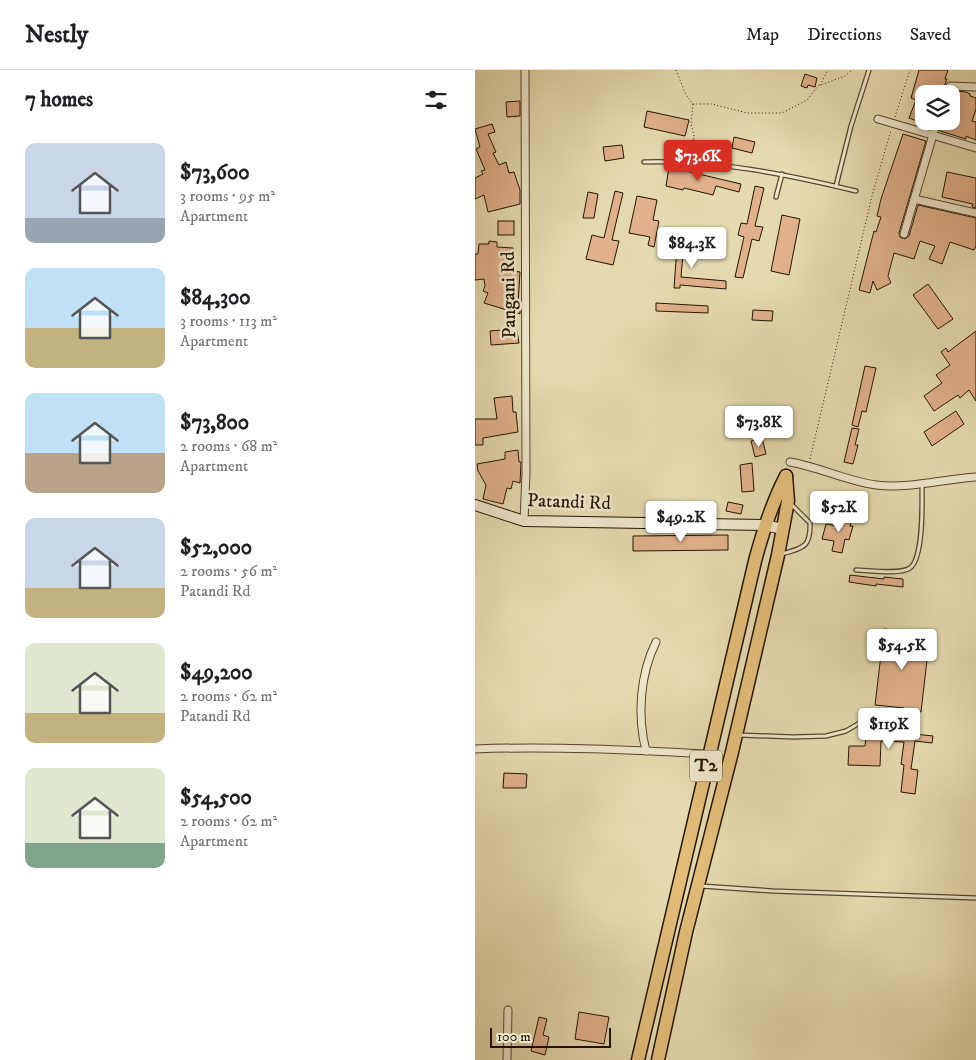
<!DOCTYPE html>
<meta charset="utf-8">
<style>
:root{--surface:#fff;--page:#f2f2f2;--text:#202124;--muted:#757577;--line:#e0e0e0;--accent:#d93025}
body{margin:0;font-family:"IM FELL DW Pica",serif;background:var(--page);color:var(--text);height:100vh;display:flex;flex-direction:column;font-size:19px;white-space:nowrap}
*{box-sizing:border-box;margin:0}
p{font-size:16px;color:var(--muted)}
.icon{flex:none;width:28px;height:28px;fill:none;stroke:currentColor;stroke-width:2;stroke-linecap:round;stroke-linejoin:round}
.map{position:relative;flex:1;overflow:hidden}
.drawer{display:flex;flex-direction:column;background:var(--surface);width:475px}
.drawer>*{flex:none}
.tools{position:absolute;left:440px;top:15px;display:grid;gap:10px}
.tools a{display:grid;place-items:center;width:45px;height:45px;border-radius:10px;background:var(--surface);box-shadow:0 2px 12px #0003;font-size:25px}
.scale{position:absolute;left:15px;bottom:12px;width:121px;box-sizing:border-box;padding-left:5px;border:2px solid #261300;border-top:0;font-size:14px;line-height:18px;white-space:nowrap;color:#261300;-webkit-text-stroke:4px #eee7cb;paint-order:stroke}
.price{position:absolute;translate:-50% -42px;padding:0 11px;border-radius:5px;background:#fff;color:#222;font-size:16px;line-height:32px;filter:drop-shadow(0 1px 2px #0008)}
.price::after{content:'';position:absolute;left:50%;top:30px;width:15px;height:11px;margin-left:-8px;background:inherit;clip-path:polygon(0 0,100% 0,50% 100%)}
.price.selected{background:var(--accent);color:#fff}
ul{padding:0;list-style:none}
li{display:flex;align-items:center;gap:15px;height:125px;padding:0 25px}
li span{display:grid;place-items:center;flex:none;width:140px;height:100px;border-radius:10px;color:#555}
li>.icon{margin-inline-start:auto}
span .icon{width:60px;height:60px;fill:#fffc;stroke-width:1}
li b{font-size:21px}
h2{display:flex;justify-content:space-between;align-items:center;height:60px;padding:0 25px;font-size:21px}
header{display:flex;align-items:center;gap:30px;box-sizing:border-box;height:70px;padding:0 25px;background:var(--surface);border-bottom:1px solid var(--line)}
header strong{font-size:24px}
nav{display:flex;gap:28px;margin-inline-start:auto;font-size:18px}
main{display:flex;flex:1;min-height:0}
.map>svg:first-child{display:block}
</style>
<header>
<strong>Nestly</strong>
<nav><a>Map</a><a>Directions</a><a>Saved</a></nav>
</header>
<main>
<section class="drawer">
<h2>7 homes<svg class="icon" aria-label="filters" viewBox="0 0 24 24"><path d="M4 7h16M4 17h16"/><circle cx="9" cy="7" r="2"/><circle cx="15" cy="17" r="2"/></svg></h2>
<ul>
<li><span style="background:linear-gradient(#c9d6e8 75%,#9aa5b1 0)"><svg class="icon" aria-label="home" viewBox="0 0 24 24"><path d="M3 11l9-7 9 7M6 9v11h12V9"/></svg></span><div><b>$73,600</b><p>3 rooms · 95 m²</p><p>Apartment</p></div></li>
<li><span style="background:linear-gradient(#bfe0f5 60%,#c2b280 0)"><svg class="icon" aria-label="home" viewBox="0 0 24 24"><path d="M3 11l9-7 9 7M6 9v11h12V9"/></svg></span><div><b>$84,300</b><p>3 rooms · 113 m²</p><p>Apartment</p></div></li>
<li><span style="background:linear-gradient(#bfe0f5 60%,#b9a48a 0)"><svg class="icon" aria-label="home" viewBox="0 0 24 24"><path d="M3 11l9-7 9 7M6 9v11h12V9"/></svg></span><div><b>$73,800</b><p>2 rooms · 68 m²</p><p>Apartment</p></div></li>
<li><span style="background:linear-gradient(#c9d6e8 70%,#c2b280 0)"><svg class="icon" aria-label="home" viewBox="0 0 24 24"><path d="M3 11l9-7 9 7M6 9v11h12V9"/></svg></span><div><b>$52,000</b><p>2 rooms · 56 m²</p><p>Patandi Rd</p></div></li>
<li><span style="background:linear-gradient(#dfe7d0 70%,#c2b280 0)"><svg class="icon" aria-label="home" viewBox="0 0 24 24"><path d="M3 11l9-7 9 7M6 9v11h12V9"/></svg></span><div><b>$49,200</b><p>2 rooms · 62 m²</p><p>Patandi Rd</p></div></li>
<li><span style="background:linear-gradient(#dfe7d0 75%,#7fa58c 0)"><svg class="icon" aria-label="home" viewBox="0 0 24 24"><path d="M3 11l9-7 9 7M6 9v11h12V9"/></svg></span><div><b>$54,500</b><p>2 rooms · 62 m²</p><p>Apartment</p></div></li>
</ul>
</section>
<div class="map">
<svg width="501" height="990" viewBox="0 0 501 990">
<rect width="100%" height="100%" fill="#e5daaf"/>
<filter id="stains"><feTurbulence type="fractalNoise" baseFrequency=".004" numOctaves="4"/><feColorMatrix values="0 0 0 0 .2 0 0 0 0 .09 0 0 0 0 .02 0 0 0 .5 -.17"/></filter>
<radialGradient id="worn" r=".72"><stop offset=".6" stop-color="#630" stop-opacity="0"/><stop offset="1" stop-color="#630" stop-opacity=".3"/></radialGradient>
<g fill="#e0b18c" stroke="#261300">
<path d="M 444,0 L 473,0 L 470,9 L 472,9 L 466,24 L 449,24 L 449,51 L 456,51 L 455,56 L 434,48 L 441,30 L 436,28 Z"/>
<path d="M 330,4 L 342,8 L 340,17 L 333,15 L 332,18 L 326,16 Z"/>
<path d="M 478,21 L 491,22 L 495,24 L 495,26 L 501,28 L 501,39 L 497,51 L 501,52 L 501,70 L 491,66 L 491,69 L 465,61 L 467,51 L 476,51 L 476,25 Z"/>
<path d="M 45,31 L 45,46 L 32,47 L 31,32 Z"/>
<path d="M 172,41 L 214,50 L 210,66 L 169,57 Z"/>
<path d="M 17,54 L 20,62 L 13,64 L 21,82 L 18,83 L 24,95 L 31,92 L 34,103 L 39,102 L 45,120 L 45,134 L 13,142 L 9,125 L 0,129 L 0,108 L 8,104 L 6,101 L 10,100 L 1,79 L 5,77 L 0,59 Z"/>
<path d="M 428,64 L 451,71 L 424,163 L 425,167 L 430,169 L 434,166 L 443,135 L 501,148 L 501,176 L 499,180 L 475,172 L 467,194 L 454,189 L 460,176 L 445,171 L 439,189 L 419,183 L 413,206 L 416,213 L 402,220 L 398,211 L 395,223 L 384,220 L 399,161 L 401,162 L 406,147 L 402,146 L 406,129 Z"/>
<path d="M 259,67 L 280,72 L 277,83 L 257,78 Z"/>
<path d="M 147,75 L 149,88 L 130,91 L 128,77 Z"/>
<path d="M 194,97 L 266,114 L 264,122 L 241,116 L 238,125 L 209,118 L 208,120 L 191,116 Z"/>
<path d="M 472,102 L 501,108 L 501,138 L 497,137 L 498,134 L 467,127 Z"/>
<path d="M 280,116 L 289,118 L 280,156 L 288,157 L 284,171 L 277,169 L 268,208 L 260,207 L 269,167 L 263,165 L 266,153 L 272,154 Z"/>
<path d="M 140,121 L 148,123 L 137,170 L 144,171 L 138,195 L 111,189 L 117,165 L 129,168 Z"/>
<path d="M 113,122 L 123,124 L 119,148 L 108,148 Z"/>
<path d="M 162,126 L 182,130 L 178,150 L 184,151 L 179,177 L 173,175 L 175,167 L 154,163 Z"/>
<path d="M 307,145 L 325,149 L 314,205 L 296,201 Z"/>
<rect x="23" y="151" width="16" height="14"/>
<path d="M 14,171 L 22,172 L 22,177 L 38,178 L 37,201 L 45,202 L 43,236 L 45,237 L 45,244 L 9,233 L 13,223 L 8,221 L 10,216 L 9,209 L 0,210 L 0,184 L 3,184 L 4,174 L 14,174 Z"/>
<path d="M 205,171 L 226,177 L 223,188 L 208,184 L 206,207 L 251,211 L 251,219 L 205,215 L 205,218 L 199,218 L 202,177 L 203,177 Z"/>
<path d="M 453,214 L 478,249 L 463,259 L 438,225 Z"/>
<path d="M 181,233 L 233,236 L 233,243 L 181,241 Z"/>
<path d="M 278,240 L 298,241 L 297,251 L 277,250 Z"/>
<path d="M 27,260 L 27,263 L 42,261 L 44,273 L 16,275 L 15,261 Z"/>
<path d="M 501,261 L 501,331 L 494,320 L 485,328 L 483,325 L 459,341 L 449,326 L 467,313 L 461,305 L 475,295 L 466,282 L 471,278 L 473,282 Z"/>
<path d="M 390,296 L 401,298 L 391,342 L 387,341 L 383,357 L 377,355 Z"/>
<path d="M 37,326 L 38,342 L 41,342 L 43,362 L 8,368 L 8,375 L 0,375 L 0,349 L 22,349 L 19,328 Z"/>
<path d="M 481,341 L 489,354 L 457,376 L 449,362 Z"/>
<path d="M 377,358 L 384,359 L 380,375 L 383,375 L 378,394 L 369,392 Z"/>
<path d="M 287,368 L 291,384 L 280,387 L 276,371 Z"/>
<path d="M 43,380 L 44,392 L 46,392 L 45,413 L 38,411 L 36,419 L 32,418 L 28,434 L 8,429 L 11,415 L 3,401 L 2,394 L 30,389 L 30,382 Z"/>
<path d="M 277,393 L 279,421 L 267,422 L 265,395 Z"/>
<path d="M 253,432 L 268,435 L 266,444 L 251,441 Z"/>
<path d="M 366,443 L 378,447 L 375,456 L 378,456 L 374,470 L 370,469 L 367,483 L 357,481 L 359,471 L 347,469 L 351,454 L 362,456 Z"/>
<path d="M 253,465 L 253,480 L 158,481 L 158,466 Z"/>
<path d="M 375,505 L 409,509 L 409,507 L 428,509 L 428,517 L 401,514 L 401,516 L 374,512 Z"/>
<path d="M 409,559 L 452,564 L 449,589 L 452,590 L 446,642 L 441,641 L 440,648 L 428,647 L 429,638 L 400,635 Z"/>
<path d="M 398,649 L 417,650 L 416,659 L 439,660 L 439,664 L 458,666 L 457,673 L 440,671 L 436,699 L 443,700 L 440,724 L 426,722 L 429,695 L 426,694 L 429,672 L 406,671 L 405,696 L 373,695 L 374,676 L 390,676 L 393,652 Z"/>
<path d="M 29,703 L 52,704 L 51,718 L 28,718 Z"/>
<path d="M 104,942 L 134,947 L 129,974 L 100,969 Z"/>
<path d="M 64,947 L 72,949 L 68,965 L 74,967 L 70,985 L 56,981 Z"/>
</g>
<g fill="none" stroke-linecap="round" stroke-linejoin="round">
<defs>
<g id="lane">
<path d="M 169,92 C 241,90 311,104 381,121"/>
<path d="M 361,116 L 376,56 L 394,0"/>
<path d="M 301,127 L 307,104"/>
<path d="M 307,484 C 327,478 336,478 335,453 L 317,435"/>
<path d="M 381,500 C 393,500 425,505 435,498 C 449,488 447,431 447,414"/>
<path d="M 264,665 L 318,667 L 351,666 L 371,661 L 398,645 L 424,642"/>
<path d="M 226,816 L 298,821 L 501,828"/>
</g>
<g id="street">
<path d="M 471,24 L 475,16 L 501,17"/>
<path d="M 403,49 L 501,78"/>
<path d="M 439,129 L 501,143"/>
<path d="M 429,164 L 462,51"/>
<path d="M 315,392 C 344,397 372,411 401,415 C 434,419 468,409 501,407"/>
<path d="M 49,451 L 51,403 L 50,0"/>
<path d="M 0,679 C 78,676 156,680 234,684"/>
<path d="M 171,681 C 162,646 165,604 181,572"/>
<path d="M 32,990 L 33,940"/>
</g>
<path id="secondary" d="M 0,435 L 49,451 L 289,455 L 308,459"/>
<g id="highway">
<path d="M 163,990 L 280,491 C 288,461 297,433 311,406"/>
<path d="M 183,990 L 211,862 L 257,682 L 303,485 L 313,431 L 311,406"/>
</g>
</defs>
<use href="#lane" stroke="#56452c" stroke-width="5.5"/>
<use href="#street" stroke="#56452c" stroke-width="9"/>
<use href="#secondary" stroke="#261300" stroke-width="12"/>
<use href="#highway" stroke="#261300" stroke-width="15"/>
<g stroke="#261300" stroke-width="1" stroke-dasharray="1 2.5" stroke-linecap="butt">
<path d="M 201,0 L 211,25 L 218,34 L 216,54 L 219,65 L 217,87"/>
<path d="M 345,15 L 353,0"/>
<path d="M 218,34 L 237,34 L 272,43 L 307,43 L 332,30 L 343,16 L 370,6 L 377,0"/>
<path d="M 420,47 L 435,0"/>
<path d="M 335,389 L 397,126 L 416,60"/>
</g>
<use href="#lane" stroke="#eee7cb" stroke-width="3"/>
<use href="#street" stroke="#eee7cb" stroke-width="7"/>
<use href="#secondary" stroke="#eee7cb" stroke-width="10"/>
<use href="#highway" stroke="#e2bd78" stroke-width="12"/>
</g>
<g text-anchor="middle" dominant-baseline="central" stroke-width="5" stroke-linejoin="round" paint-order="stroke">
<rect fill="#eee7cb" stroke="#62533d" stroke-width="1" x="215" y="680.5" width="32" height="31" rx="4"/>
<g font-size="18" font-weight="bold" fill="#261300">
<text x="231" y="696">T2</text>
</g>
<g font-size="19" fill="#261300" stroke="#eee7cb">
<text transform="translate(34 225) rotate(-91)">Pangani Rd</text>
<text transform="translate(94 432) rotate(2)">Patandi Rd</text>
</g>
</g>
<rect width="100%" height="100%" filter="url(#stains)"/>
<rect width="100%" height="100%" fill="url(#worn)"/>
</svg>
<div class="tools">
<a><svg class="icon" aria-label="layers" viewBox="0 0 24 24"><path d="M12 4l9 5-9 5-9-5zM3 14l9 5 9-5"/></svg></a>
</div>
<div class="scale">100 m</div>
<b class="price selected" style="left:223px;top:112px">$73.6K</b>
<b class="price" style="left:217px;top:199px">$84.3K</b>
<b class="price" style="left:284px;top:378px">$73.8K</b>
<b class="price" style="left:364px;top:463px">$52K</b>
<b class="price" style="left:206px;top:473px">$49.2K</b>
<b class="price" style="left:427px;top:601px">$54.5K</b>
<b class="price" style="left:414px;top:680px">$119K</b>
</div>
</main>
